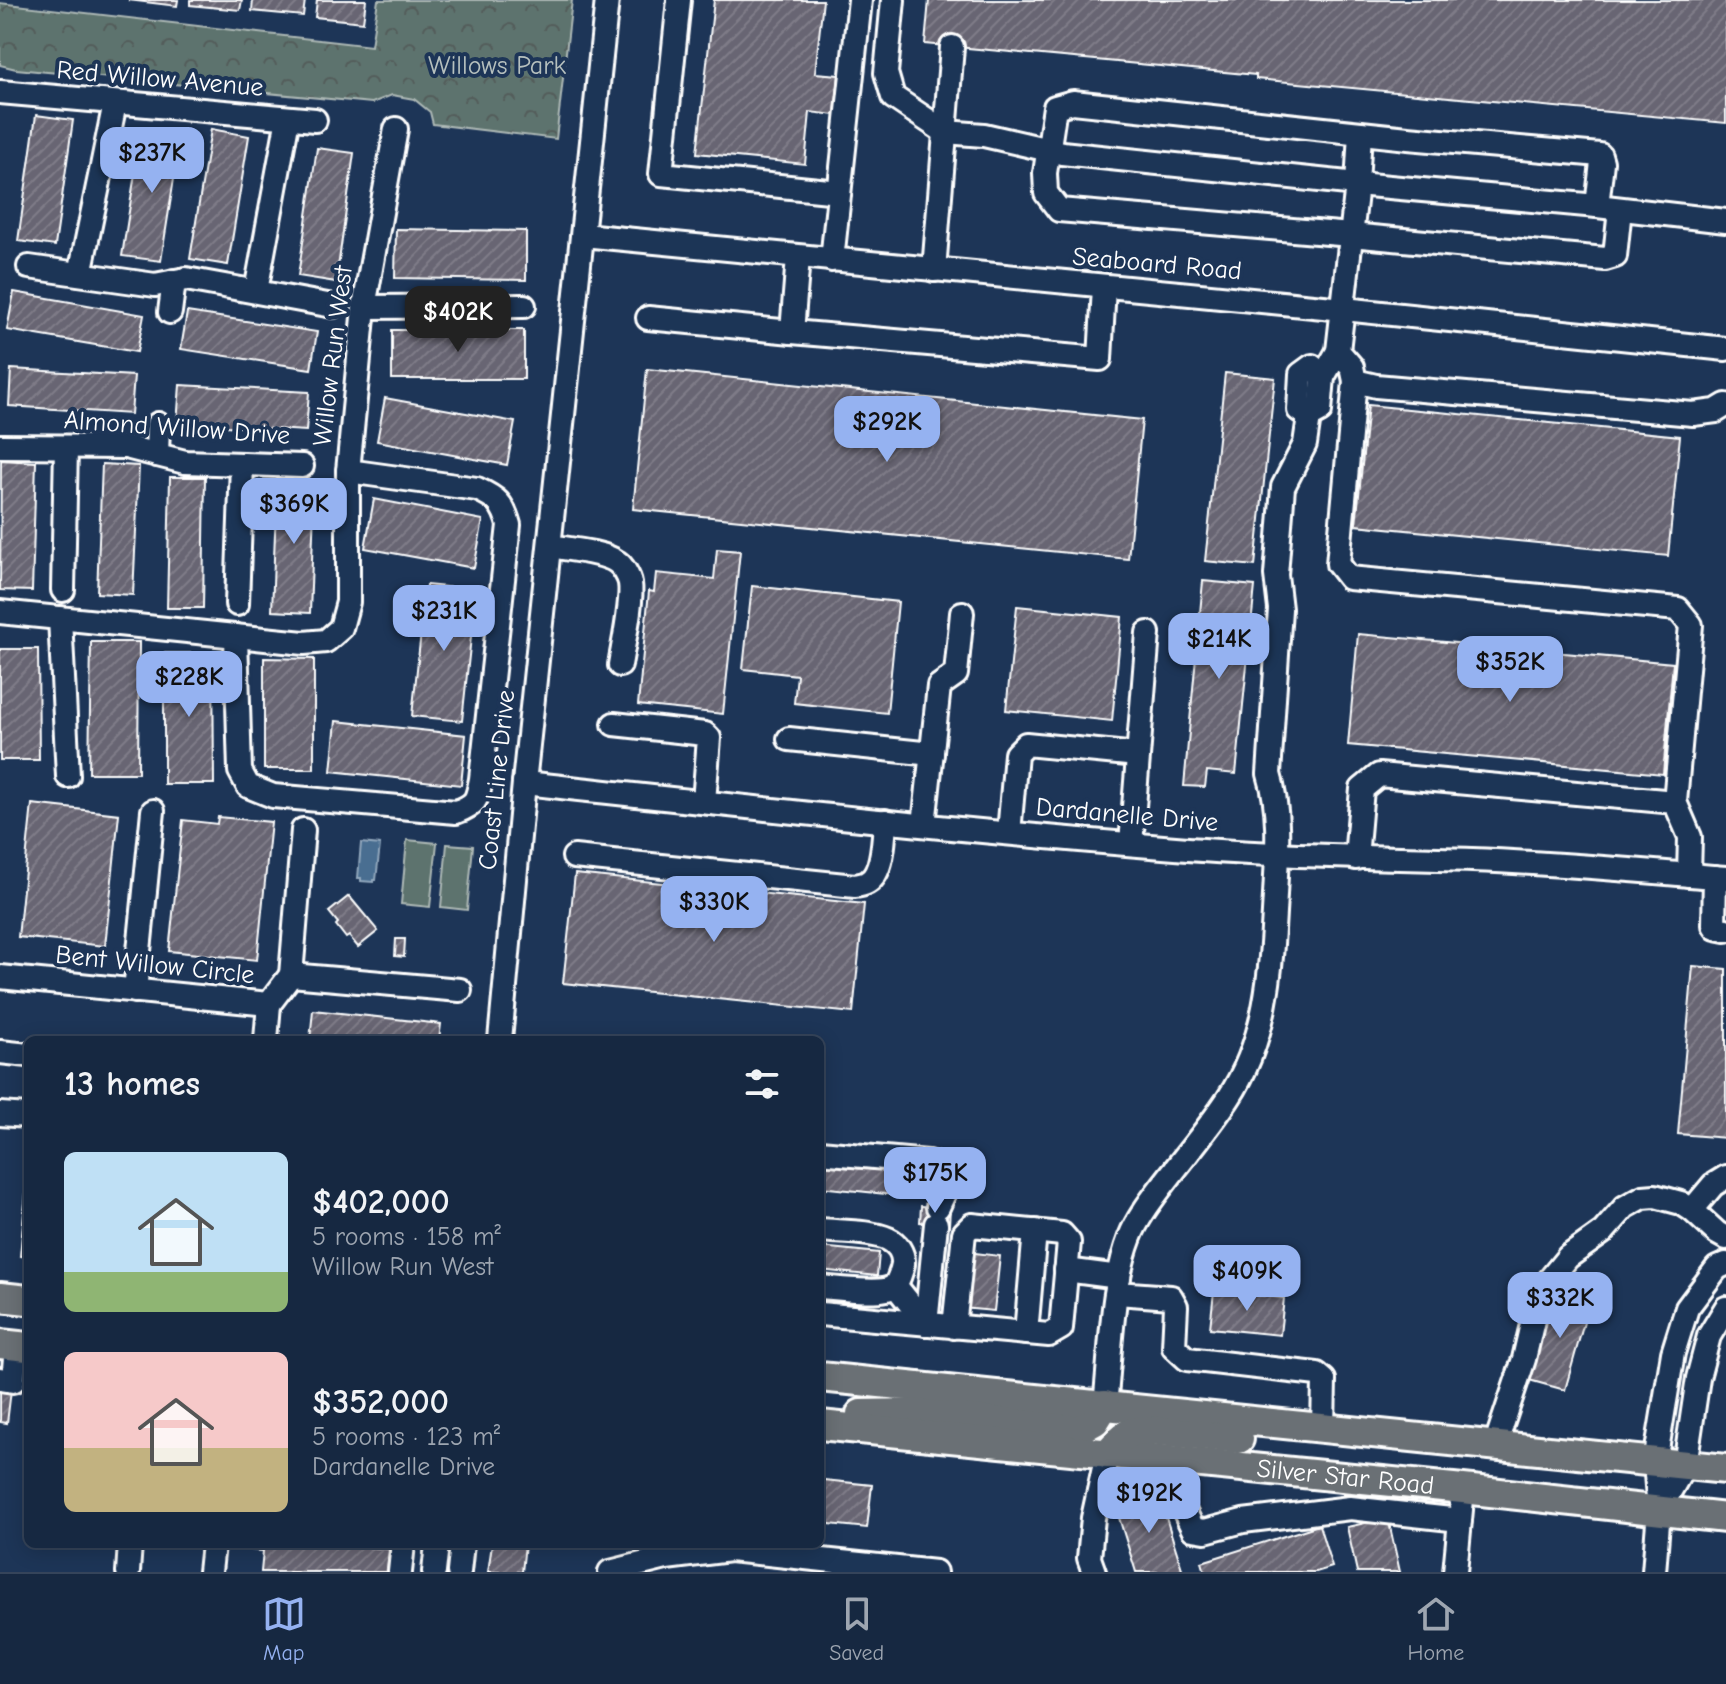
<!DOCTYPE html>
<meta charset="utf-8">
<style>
:root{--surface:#162841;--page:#1f3048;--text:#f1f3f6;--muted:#9ea6b1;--line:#35445a;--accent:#95b2f1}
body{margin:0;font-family:"Comic Neue",sans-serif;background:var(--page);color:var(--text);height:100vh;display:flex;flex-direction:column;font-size:30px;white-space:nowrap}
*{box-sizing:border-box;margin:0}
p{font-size:26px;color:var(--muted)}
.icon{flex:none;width:44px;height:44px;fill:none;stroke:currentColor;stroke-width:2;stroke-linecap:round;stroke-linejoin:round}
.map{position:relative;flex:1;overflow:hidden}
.panel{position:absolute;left:24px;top:1036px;width:800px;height:512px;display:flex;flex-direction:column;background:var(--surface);border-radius:12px;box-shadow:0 4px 20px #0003,0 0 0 2px var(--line)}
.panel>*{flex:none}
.price{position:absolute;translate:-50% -68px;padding:0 18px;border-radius:16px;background:var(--accent);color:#111;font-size:26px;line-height:52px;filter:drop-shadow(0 2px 4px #0008)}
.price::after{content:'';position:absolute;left:50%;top:48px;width:24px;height:18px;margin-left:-12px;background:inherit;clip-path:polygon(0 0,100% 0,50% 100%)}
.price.active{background:#222;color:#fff}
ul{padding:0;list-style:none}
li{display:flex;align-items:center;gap:24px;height:200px;padding:0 40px}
li span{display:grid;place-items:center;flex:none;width:224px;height:160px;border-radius:12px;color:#555}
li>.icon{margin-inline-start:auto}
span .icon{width:96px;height:96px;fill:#fffc;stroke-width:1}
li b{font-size:34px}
h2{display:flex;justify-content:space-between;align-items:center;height:96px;padding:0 40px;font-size:34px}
.tab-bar{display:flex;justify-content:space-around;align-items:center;height:112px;border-top:2px solid var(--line);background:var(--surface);font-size:22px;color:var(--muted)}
.tab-bar a{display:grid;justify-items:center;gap:4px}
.tab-bar .active{color:var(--accent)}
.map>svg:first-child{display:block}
</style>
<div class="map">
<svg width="1726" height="1572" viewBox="0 0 1726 1572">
<defs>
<pattern id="park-crowns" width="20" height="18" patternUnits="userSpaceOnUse" patternTransform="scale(2)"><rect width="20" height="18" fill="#5d736e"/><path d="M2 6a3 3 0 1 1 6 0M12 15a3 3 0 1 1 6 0" fill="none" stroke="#535c5a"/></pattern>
<pattern id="building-hatch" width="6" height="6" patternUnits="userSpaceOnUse" patternTransform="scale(2)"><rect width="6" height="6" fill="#686573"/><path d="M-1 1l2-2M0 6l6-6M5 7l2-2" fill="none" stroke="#7f7c88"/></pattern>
</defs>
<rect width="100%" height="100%" fill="#1d3557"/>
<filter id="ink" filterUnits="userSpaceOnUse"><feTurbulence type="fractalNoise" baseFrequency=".0125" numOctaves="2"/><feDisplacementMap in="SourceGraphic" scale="16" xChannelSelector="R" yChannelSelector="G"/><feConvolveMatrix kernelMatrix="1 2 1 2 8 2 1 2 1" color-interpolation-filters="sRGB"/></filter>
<g filter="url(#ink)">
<path fill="url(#park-crowns)" stroke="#aeb9b6" stroke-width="2" d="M 378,0 L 572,0 L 556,139 L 433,124 L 430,112 L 414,99 L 392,95 L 372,103 L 16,69 L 0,65 L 0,3 L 371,46 Z"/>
<g fill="#5d736e" stroke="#aeb9b6" stroke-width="2">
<path d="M 407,840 L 437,843 L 430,907 L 401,904 Z"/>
<path d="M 447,844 L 473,846 L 467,910 L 441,907 Z"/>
</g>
<path fill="#496e91" stroke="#92a8bd" stroke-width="2" d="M 361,843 L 380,845 L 376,880 L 373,880 L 373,882 L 361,881 L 361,878 L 358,878 Z"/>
<g fill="url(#building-hatch)" stroke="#fff" stroke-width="2">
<path d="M 128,0 L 178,0 L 177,6 Z"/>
<path d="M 190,0 L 242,0 L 240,10 L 190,5 Z"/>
<path d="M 253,0 L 305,0 L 303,16 L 252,11 Z"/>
<path d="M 317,0 L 366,0 L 363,22 L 315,17 Z"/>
<path d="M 714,0 L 823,0 L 815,73 L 839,75 L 835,115 L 810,112 L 805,164 L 697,153 Z"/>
<path d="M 929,0 L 1726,0 L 1726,123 L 1256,79 L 1256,75 L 925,44 Z"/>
<path d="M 36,115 L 73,120 L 55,246 L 18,241 Z"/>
<path d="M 142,129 L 181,134 L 161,261 L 122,256 Z"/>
<path d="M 211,129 L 249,136 L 228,265 L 190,259 Z"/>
<path d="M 317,148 L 354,153 L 336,282 L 298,276 Z"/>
<path d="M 396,229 L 526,231 L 526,280 L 395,278 Z"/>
<path d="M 14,292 L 144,315 L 137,352 L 7,330 Z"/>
<path d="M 187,312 L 317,332 L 311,369 L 181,349 Z"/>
<rect x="392" y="330" width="132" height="49"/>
<path d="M 11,369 L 134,376 L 131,414 L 9,406 Z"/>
<path d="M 647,369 L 1142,420 L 1128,559 L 633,509 Z"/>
<path d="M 1225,373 L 1275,378 L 1255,566 L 1205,561 Z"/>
<path d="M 180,385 L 309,392 L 306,431 L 177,423 Z"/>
<path d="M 385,398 L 515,422 L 507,465 L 377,441 Z"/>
<path d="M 1368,405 L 1680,436 L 1668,556 L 1356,525 Z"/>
<path d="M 1,460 L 36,462 L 32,591 L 0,590 Z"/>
<path d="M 102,464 L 139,466 L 133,595 L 97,593 Z"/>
<path d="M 170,477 L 205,477 L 203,608 L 167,608 Z"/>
<path d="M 277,480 L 315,482 L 310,613 L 272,611 Z"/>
<path d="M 374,499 L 483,520 L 474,568 L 365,548 Z"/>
<path d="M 717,549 L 740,551 L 723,714 L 638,705 L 649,591 L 654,592 L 656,573 L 714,579 Z"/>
<path d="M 1203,581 L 1255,586 L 1236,774 L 1207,771 L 1205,787 L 1184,786 Z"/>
<path d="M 426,585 L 476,590 L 462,721 L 412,716 Z"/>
<path d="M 752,586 L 898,602 L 887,713 L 794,703 L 797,675 L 743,669 Z"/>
<path d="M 1017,606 L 1122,617 L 1112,721 L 1006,710 Z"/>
<path d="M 1358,634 L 1673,663 L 1663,774 L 1348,745 Z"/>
<path d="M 91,642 L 139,642 L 138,773 L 89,773 Z"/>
<path d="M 0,649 L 38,649 L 39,760 L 0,760 Z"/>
<path d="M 164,653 L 213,653 L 214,784 L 164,784 Z"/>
<path d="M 264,658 L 314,659 L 314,769 L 264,769 Z"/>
<path d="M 336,721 L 466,735 L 461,785 L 331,771 Z"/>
<path d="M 32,804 L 119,814 L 105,946 L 18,937 Z"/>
<path d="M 218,817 L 271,822 L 257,960 L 169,951 L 183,820 L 217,824 Z"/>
<path d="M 575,874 L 864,904 L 853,1013 L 563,983 Z"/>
<path d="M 349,896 L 378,931 L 358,947 L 349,936 L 346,938 L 336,925 L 338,923 L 329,912 Z"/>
<path d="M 396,939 L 405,939 L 404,957 L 395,956 Z"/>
<path d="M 1693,966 L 1726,969 L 1726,1138 L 1678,1134 Z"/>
<path d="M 313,1010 L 441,1024 L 439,1040 L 310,1040 Z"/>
<path d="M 820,1157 L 907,1166 L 904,1196 L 820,1187 Z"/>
<path d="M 26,1192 L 28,1192 L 28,1257 L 20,1256 Z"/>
<path d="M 921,1206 L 950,1208 L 949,1225 L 920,1222 Z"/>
<path d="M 820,1247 L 879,1253 L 877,1276 L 820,1270 Z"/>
<path d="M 967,1252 L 1000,1256 L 994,1311 L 962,1308 Z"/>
<path d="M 1214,1291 L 1284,1298 L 1280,1335 L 1210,1328 Z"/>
<path d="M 1554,1291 L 1590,1301 L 1565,1390 L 1529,1380 Z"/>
<path d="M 0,1389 L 11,1390 L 7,1423 L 0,1422 Z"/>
<path d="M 824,1480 L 872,1485 L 867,1528 L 820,1523 Z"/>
<path d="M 1158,1492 L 1183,1572 L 1136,1572 L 1115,1505 Z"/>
<path d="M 1388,1518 L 1400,1572 L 1357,1572 L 1347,1527 Z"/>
<path d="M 1319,1525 L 1332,1567 L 1316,1572 L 1205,1572 L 1202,1562 Z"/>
<path d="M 251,1544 L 334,1544 L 389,1549 L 387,1572 L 261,1572 L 263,1551 L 251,1550 Z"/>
<path d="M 492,1544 L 525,1544 L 522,1572 L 488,1572 Z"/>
</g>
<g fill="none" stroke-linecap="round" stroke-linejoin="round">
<defs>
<g id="minor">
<path d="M 679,0 L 661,174 L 839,192"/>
<path d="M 893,0 L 886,73 L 893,97 L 945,132 L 984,135 L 1062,153 L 1357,184 L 1597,206 L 1726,221"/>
<path d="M 0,92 L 315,120"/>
<path d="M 1360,133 L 1357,184 L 1338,351 L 1352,367 L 1355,381 L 1376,386 L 1693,414 L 1716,411 L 1726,405"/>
<path d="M 1597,206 L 1602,162 L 1600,155 L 1408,138 L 1073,102 L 1055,107 L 1045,173 L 1046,193 L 1059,210 L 1351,235 L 1605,259 L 1615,256 L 1620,209"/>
<path d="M 583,235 L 1344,309 L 1726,349"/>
<path d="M 798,257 L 792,332 L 1100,359 L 1104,287"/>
<path d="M 832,260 L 860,0"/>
<path d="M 29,267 L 155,285 L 186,279 L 333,306"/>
<path d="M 934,270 L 952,47"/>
<path d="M 80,274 L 115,103"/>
<path d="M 256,291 L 288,118"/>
<path d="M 364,307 L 524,306"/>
<path d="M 170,312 L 174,281"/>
<path d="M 648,318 L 792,332"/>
<path d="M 1355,381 L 1338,564 L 1349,578 L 1678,609 L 1691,625 L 1675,802 L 1690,837 L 1689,875"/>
<path d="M 1309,417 L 1299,410 L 1301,374 L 1312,366 L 1323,377"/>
<path d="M 0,446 L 126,447 L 185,462 L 302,466"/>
<path d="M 157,455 L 158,424"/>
<path d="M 550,546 C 567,549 604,552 617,562 C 623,566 629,577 630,583 C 633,600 623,646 620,665"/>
<path d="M 63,590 L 66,447"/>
<path d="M 237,604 L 242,464"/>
<path d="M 0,612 L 304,643 L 326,641 L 341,628 L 348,602 L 348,471 L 364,307 L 396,129"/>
<path d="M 60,618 L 68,776"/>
<path d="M 236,636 L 240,771 L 248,786 L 273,796 L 456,812 C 477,804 477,800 481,779 L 509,525 C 503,503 497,498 477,489 L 348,471"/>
<path d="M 614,724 L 705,734 L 709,738 L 704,802"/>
<path d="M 789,739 L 932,754"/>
<path d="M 524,783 C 737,806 950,830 1163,847 C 1266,856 1369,857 1472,860 C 1557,863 1642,871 1726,878"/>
<path d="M 924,825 L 939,686 L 956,674 L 962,613"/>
<path d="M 1009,833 L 1016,754 L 1026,744 L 1138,755"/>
<path d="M 1131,844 L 1148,633"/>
<path d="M 574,857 L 855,886 C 859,885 864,885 868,882 C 883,873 884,837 885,821"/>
<path d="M 1356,858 L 1362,789 L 1379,775 L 1675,802"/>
<path d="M 1715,877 L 1714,925 L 1716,928 L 1726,930"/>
<path d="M 291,975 L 303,830"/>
<path d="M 0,977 L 269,1004 L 266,1040"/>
<path d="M 135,991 L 153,811"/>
<path d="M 269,1004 L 291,975 L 460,990"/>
<path d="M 500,1040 L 524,783 L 607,0"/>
<path d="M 0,1052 L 28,1055"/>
<path d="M 0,1114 L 28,1116"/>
<path d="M 820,1152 L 928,1162 L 943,1167 L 949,1173 L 950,1180 L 938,1207"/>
<path d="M 1726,1177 L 1713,1185 L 1692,1210 L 1717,1233 L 1726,1238"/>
<path d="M 820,1230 C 839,1232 871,1231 888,1239 C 897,1243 904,1253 903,1264 C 902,1270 898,1282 894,1286 C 884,1295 834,1288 820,1287"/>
<path d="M 1066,1270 L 1119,1277"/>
<path d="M 895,1285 L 926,1324"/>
<path d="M 1117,1293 L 1171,1297 L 1176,1306 L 1174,1347 L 1187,1359 L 1317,1374 L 1324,1380 L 1323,1428"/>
<path d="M 820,1314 L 1049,1335 L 1061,1328 L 1069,1242 L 1062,1234 L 972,1225 L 964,1233 L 954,1327"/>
<path d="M 926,1324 L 936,1224"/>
<path d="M 1026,1333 L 1035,1231"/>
<path d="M 0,1379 L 13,1381 L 16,1346"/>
<path d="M 1105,1405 C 1111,1353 1111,1286 1130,1237 C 1137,1219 1150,1202 1162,1186 C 1184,1157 1208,1129 1228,1099 C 1269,1038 1271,965 1275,895 C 1277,855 1281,813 1269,774 L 1280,609 L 1276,575 L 1283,487 L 1305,444 L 1309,417 L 1320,411 L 1323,377 L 1338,351"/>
<path d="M 1495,1446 L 1524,1359 L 1538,1298 L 1550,1279 L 1568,1257 L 1603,1232 L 1625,1207 L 1643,1197 L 1655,1196 L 1681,1203 L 1692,1210"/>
<path d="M 1101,1485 L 1162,1489 L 1176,1493 L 1193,1529 L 1205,1531 L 1243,1521 L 1350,1508 L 1460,1520"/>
<path d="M 1659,1510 L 1685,1465 L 1698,1378 L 1709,1336 L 1726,1308"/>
<path d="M 128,1572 L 130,1544"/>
<path d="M 210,1572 L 213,1544"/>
<path d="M 400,1572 L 403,1544"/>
<path d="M 434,1572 L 437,1544"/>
<path d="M 459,1572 L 462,1544"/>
<path d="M 610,1572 L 666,1558 L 730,1550 L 935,1572"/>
<path d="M 1094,1572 L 1089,1558 L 1093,1518 L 1107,1454"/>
<path d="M 1455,1572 L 1463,1489"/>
<path d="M 1654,1572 L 1659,1510 L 1655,1462 L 1673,1353 L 1687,1308 L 1717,1268 L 1726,1264"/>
</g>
<g id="major">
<path d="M 0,1297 L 28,1300"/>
<path d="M 0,1344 L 28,1347"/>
<path d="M 820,1377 L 1726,1469"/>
<path d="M 861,1414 L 913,1413 L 1079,1430 L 1095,1421 L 1105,1405"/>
<path id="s1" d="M 820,1425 L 1463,1489 L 1726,1518"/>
<path d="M 1107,1454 C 1122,1437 1125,1430 1149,1430 L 1239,1439"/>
</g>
</defs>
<use href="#minor" stroke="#fff" stroke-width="28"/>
<use href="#major" stroke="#fff" stroke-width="34"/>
<use href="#minor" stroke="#1d3557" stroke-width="22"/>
<use href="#major" stroke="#6a7074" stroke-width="28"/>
</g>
</g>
<g text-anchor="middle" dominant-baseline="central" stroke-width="8" stroke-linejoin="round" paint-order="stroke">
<g font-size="26" fill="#b6c0be" stroke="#1d3557">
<text x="497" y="66">Willows Park</text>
</g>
<g font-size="26" fill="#fff" stroke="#1d3557">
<text transform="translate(160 79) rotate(5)">Red Willow Avenue</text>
<text transform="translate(1157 264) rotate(5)">Seaboard Road</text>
<text transform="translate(333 356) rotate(-83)">Willow Run West</text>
<text transform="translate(177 428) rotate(4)">Almond Willow Drive</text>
<text transform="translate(497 780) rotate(-84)">Coast Line Drive</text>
<text transform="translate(1127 815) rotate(5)">Dardanelle Drive</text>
<text transform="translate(155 965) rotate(6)">Bent Willow Circle</text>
<text stroke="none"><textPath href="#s1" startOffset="528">Silver Star Road</textPath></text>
</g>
</g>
</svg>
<b class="price" style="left:152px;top:195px">$237K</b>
<b class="price active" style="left:458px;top:354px">$402K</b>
<b class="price" style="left:887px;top:464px">$292K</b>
<b class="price" style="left:294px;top:546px">$369K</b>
<b class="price" style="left:444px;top:653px">$231K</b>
<b class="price" style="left:1219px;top:681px">$214K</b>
<b class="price" style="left:1510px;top:704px">$352K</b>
<b class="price" style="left:189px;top:719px">$228K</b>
<b class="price" style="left:714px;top:944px">$330K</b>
<b class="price" style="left:935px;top:1215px">$175K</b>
<b class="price" style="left:1247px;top:1313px">$409K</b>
<b class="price" style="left:1560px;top:1340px">$332K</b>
<b class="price" style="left:1149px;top:1535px">$192K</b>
<section class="panel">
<h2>13 homes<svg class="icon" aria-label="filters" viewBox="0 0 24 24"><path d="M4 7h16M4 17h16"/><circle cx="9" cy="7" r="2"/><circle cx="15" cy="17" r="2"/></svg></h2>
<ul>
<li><span style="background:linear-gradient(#bfe0f5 75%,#8fb573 0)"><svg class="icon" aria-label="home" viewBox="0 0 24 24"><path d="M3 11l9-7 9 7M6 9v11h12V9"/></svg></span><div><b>$402,000</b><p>5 rooms · 158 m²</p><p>Willow Run West</p></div></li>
<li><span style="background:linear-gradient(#f6c9c9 60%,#c2b280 0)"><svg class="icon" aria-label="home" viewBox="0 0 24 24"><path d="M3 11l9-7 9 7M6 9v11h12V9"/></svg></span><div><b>$352,000</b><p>5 rooms · 123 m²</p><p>Dardanelle Drive</p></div></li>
</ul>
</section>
</div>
<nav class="tab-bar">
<a class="active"><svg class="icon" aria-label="map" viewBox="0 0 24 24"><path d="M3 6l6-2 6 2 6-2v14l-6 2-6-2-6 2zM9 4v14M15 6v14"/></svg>Map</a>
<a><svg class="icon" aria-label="saved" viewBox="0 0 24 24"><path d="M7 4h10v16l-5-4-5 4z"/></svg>Saved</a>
<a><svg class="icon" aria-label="home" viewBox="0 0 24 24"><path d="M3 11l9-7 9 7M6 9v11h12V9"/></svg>Home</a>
</nav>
